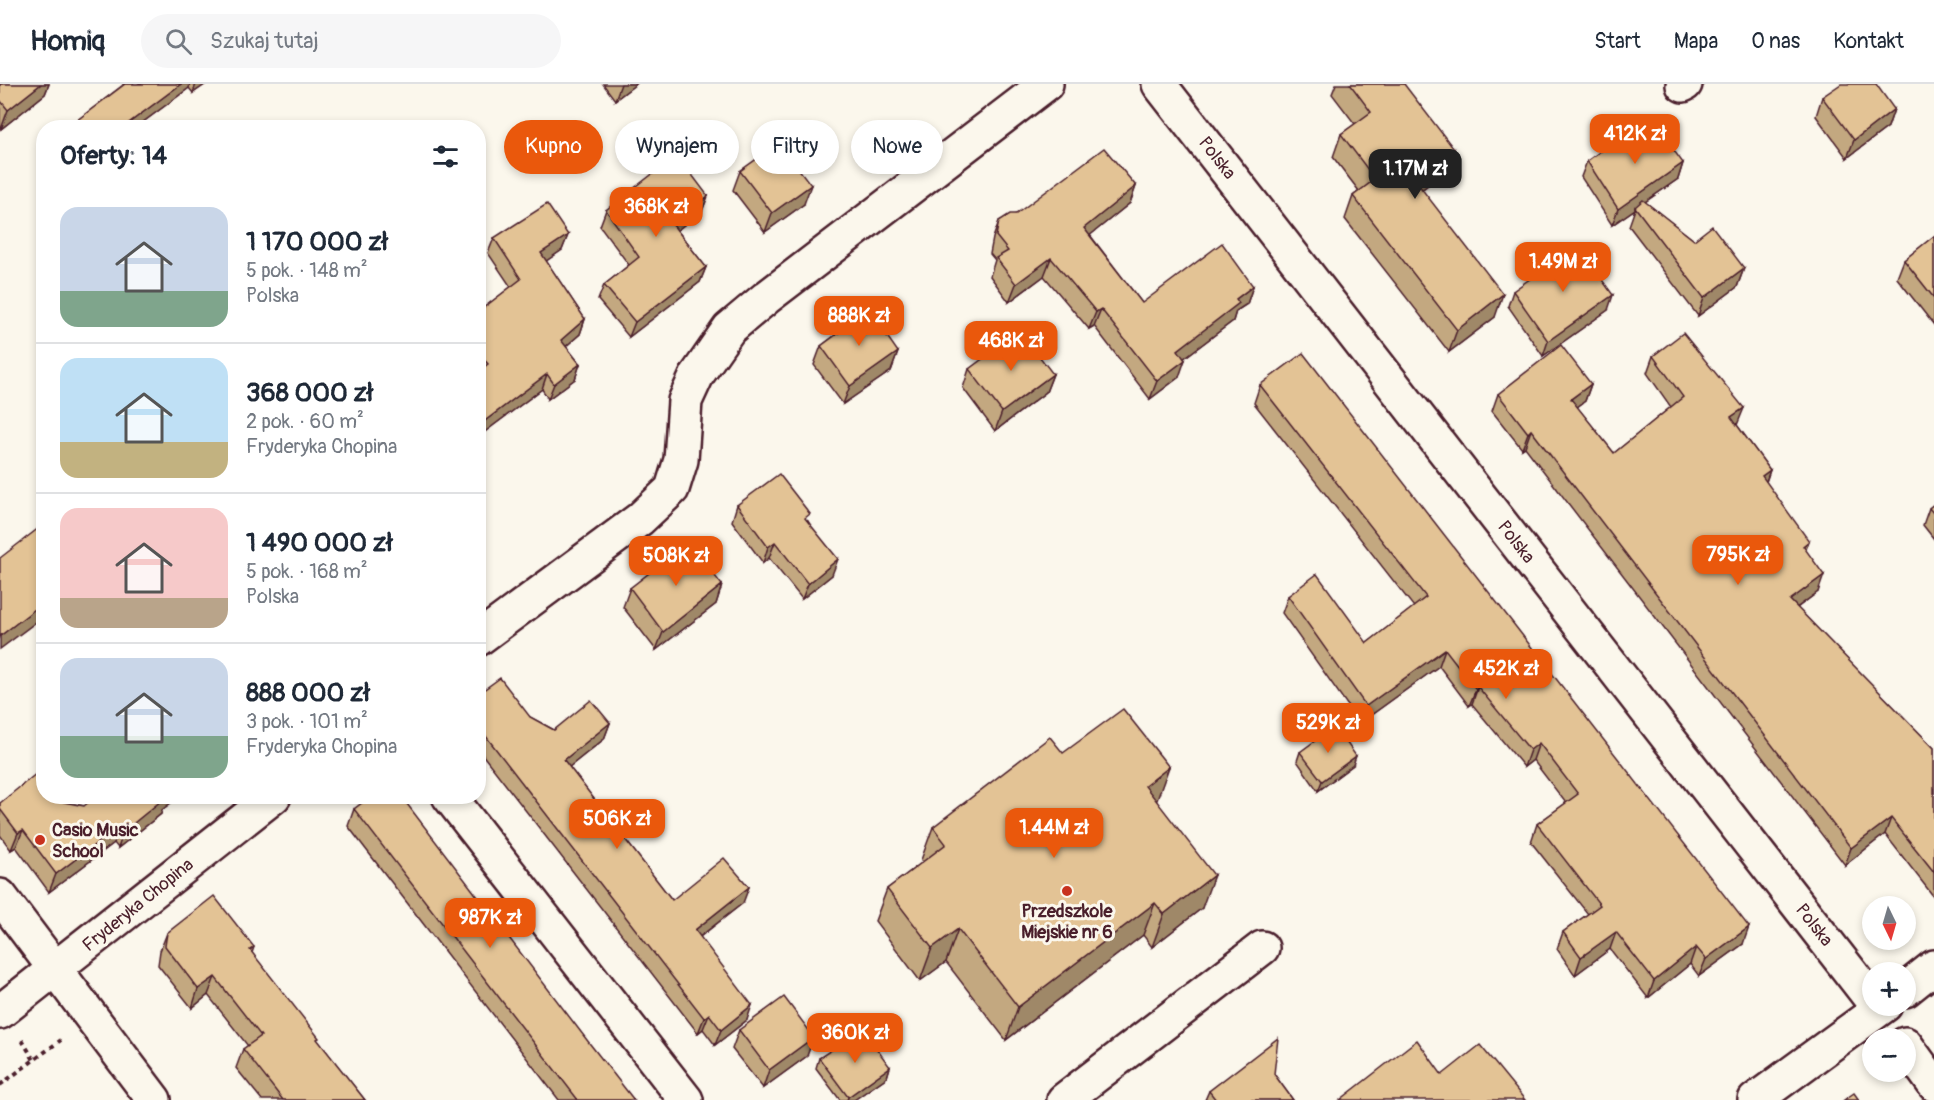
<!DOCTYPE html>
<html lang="pl">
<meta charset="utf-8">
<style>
:root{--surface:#fff;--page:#f6f6f7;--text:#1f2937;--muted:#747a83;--line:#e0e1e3;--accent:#ea580c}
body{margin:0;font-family:Pangolin,sans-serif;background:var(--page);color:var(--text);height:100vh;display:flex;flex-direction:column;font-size:22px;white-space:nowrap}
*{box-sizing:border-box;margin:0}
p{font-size:20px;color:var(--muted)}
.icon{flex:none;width:33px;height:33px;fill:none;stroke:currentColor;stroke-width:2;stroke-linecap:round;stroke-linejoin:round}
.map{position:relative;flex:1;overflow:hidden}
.drawer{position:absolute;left:36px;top:36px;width:450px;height:684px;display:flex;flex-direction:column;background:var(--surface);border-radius:24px;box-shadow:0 3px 9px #0003}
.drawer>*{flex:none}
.banner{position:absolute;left:504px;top:36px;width:570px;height:54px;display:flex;gap:12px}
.needle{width:39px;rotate:175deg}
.buttons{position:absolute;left:1862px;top:812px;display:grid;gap:12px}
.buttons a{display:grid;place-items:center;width:54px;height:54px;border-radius:50%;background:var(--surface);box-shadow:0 3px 9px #0003;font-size:30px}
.price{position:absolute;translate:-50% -51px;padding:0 14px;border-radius:12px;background:var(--accent);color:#fff;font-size:20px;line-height:39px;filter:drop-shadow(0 2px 3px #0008)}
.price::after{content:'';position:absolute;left:50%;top:36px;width:18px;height:14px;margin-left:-9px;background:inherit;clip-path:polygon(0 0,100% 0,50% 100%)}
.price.active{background:#222;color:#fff}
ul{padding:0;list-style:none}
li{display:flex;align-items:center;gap:18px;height:150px;padding:0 24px}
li+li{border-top:2px solid var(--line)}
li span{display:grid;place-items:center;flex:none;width:168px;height:120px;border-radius:18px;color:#555}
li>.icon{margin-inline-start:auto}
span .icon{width:72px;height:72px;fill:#fffc;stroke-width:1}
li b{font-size:26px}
h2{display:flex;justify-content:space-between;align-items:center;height:72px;padding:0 24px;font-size:26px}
.chip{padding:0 21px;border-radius:27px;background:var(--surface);box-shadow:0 3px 9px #0003;font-size:21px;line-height:54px}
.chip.active{background:var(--accent);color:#fff}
header{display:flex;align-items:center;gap:36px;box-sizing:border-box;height:84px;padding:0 30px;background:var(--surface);border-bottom:2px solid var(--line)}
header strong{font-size:28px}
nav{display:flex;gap:33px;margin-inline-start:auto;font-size:21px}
.search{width:420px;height:54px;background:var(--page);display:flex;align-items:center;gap:15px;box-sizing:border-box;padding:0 21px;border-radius:33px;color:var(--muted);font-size:22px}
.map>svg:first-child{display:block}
</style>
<header>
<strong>Homiq</strong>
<div class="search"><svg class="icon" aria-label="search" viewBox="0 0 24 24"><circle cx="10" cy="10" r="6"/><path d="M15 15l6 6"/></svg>Szukaj tutaj</div>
<nav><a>Start</a><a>Mapa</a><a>O nas</a><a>Kontakt</a></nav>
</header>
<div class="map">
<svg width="1934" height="1016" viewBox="0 0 1934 1016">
<rect width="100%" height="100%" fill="#fbf7ec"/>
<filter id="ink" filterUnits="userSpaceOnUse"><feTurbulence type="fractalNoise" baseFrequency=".0167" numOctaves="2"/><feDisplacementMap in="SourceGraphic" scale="12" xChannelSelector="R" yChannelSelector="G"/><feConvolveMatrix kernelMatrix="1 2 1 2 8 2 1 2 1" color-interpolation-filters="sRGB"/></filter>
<g filter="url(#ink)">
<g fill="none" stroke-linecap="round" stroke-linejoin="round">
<defs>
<g id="minor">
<path d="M 1159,0 L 1872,916"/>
<path d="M 1683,1 L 1685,0"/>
<path d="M 478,555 L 640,435 L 672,405 L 681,376 L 685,317 L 697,291 L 729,245 L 766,214 L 1046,0"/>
<path d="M 449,712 L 686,1016"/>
<path d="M 0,812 L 154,1016"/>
<path d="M 1905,906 L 1934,883"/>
<path d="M 0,928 L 274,712"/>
<path d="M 1905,960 L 1934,1000"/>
<path d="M 1064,1016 L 1262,864"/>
<path d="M 1755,1016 L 1885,921"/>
</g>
</defs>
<use href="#minor" stroke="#4a1f2b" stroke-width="38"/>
<g stroke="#4a1f2b" stroke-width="4" stroke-dasharray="4.5 4.5" stroke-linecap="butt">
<path d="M 22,956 L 34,976"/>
<path d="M 0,1001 L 61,956"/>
</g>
<use href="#minor" stroke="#fbf7ec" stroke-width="33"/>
</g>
<g fill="#c3a880" stroke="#4a1f2b" stroke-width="1.5">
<path d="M 0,0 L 49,0 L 45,10 L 1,45 L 0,44 Z"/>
<path d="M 123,0 L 206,0 L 193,9 L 189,4 L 135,44 L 67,44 L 123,1 Z"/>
<path d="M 603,0 L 636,0 L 615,16 Z"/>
<path d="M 1336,0 L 1404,0 L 1446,87 L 1422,105 L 1495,233 L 1449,268 L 1345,135 L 1353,112 L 1359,107 L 1333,73 L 1341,50 L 1355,40 L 1332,10 Z"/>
<path d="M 1822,13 L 1894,25 L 1888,43 L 1847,74 L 1816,32 Z"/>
<path d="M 1634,53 L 1683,79 L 1678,95 L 1645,118 L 1694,156 L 1744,184 L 1737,203 L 1698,232 L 1629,142 L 1635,125 L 1612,141 L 1581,93 L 1587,77 L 1613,65 Z"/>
<path d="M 740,87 L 804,120 L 765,148 L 733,106 Z"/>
<path d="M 1136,102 L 1130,119 L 1090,151 L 1142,219 L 1253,202 L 1247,220 L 1236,227 L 1233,237 L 1184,274 L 1179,293 L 1150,315 L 1094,242 L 1089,245 L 1044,192 L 1009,218 L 990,192 L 995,176 L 990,170 L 993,154 L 999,137 L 1016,130 Z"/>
<path d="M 708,112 L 702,127 L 677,146 L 706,183 L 700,198 L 629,253 L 598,216 L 604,201 L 629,181 L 600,142 L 606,126 Z"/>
<path d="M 568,151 L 562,166 L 546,177 L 585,235 L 580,250 L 566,262 L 580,280 L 575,295 L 548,315 L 542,305 L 480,351 L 478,369 L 478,228 L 511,203 L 488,169 L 494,154 Z"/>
<path d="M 1934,152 L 1934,241 L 1897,194 L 1904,176 Z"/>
<path d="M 1513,207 L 1608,226 L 1543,272 L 1508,222 Z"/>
<path d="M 838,242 L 898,268 L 891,287 L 843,320 L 814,281 L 821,262 L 834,252 Z"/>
<path d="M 1653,272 L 1737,341 L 1770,386 L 1766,398 L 1806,466 L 1818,508 L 1797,524 L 1934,664 L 1934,813 L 1885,750 L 1845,781 L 1525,363 L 1522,365 L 1492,327 L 1498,310 L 1591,300 L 1585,317 L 1577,323 L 1614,369 L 1671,323 L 1647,289 Z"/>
<path d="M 969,285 L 1053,290 L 1046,308 L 995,347 L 963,304 Z"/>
<path d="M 1260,301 L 1743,860 L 1699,892 L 1690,880 L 1648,914 L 1610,865 L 1575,891 L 1557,865 L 1563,848 L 1588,830 L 1531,758 L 1537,740 L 1566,719 L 1533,676 L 1524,683 L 1472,620 L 1469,622 L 1439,582 L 1360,639 L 1282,529 L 1288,512 L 1367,559 L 1414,523 L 1254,319 Z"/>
<path d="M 1934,420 L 1934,455 L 1923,441 L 1929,424 Z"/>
<path d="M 737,421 L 808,437 L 832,491 L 802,515 L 769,474 L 763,479 L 732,437 Z"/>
<path d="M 722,501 L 716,520 L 656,566 L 623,523 L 630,504 Z"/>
<path d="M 478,610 L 530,633 L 554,646 L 610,639 L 604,655 L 569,683 L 672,816 L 743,819 L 700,853 L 747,936 L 715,961 L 703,945 L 698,949 L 478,665 Z"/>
<path d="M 1300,668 L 1353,681 L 1318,707 L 1297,677 Z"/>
<path d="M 1063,669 L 1157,716 L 1156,716 L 1202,824 L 1152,863 L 1143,851 L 1006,956 L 946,878 L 920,897 L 875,837 L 887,805 L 923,778 L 921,776 L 933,743 Z"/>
<path d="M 59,717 L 84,722 L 162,726 L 161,730 L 118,764 L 114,759 L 49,808 L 16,763 L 11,766 L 0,751 L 0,719 Z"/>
<path d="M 354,725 L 634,1016 L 559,1016 L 348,742 Z"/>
<path d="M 167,849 L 254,863 L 252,869 L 318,957 L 365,1016 L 262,1016 L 236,984 L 243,965 L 248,962 L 208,911 L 192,924 L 158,881 L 160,867 Z"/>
<path d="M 739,946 L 807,972 L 763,1004 L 732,965 Z"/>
<path d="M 854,959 L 890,983 L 887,993 L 854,1016 L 840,1016 L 816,984 L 819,974 Z"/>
<path d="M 1274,990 L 1293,1016 L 1205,1016 L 1209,1007 Z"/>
</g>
<g fill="#9f8868" stroke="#4a1f2b" stroke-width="1.5">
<path d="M 41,0 L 49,0 L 45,10 L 1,45 L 8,26 Z"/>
<path d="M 181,0 L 190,0 L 189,4 L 135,44 L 122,44 Z"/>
<path d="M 196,0 L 206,0 L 193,9 Z"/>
<path d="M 621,0 L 636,0 L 615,16 Z"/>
<path d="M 1894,25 L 1888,43 L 1847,74 L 1854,56 Z"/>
<path d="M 1454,65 L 1446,87 L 1406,118 L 1414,95 Z"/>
<path d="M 1683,79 L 1678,95 L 1636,124 L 1635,123 L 1635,125 L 1612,141 L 1618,125 Z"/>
<path d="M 811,101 L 804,120 L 765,148 L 772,129 Z"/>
<path d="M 1136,102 L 1130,119 L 1078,161 L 1084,144 Z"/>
<path d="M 708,112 L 702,127 L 666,155 L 672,140 Z"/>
<path d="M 568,151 L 562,166 L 536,184 L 541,169 Z"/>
<path d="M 1051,174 L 1044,192 L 1009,218 L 1016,200 Z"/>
<path d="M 706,183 L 700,198 L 629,253 L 635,238 Z"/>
<path d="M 1744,184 L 1737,203 L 1698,232 L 1704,214 Z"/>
<path d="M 1253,202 L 1247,220 L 1236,227 L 1233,237 L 1171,284 L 1178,266 L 1236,215 Z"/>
<path d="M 1503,210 L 1495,233 L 1449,268 L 1457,246 Z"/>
<path d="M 1613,211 L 1608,226 L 1543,272 L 1548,257 Z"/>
<path d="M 1101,225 L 1094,242 L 1089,245 L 1096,228 Z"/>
<path d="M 585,235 L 580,250 L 556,271 L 561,256 Z"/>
<path d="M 898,268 L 891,287 L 843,320 L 850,302 Z"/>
<path d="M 1185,276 L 1179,293 L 1150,315 L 1157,297 Z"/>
<path d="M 580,280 L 575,295 L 548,315 L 554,300 Z"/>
<path d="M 547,290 L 542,305 L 478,353 L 478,342 Z"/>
<path d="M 1053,290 L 1046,308 L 995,347 L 1002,328 Z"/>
<path d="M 1591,300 L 1585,317 L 1565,332 L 1571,315 Z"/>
<path d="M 1744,324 L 1737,341 L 1725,349 L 1731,333 Z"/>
<path d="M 1531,346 L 1525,363 L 1522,365 L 1528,349 Z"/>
<path d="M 483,355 L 478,369 L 478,359 Z"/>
<path d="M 1770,386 L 1764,403 L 1762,392 Z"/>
<path d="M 1809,457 L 1803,474 L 1803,462 Z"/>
<path d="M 775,458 L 769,474 L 763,479 L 768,463 Z"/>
<path d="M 838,475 L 832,491 L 802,515 L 808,500 Z"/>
<path d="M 1824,491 L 1818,508 L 1784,533 L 1790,516 Z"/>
<path d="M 722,501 L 716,520 L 656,566 L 663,548 Z"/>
<path d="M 44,518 L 44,532 L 0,565 L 0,552 Z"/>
<path d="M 1445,565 L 1439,582 L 1360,639 L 1366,622 Z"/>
<path d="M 1478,603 L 1472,620 L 1469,622 L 1476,605 Z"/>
<path d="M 610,639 L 604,655 L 558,692 L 564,676 Z"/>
<path d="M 1539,659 L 1533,676 L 1524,683 L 1530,666 Z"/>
<path d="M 1356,672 L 1353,681 L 1318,707 L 1322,697 Z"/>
<path d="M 1169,683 L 1157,716 L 1133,735 L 1145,702 Z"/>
<path d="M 165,712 L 180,712 L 162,726 L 161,730 L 118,764 L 124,747 Z"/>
<path d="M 1891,734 L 1885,750 L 1845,781 L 1851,764 Z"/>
<path d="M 121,741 L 114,759 L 49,808 L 56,790 Z"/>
<path d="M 23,746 L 16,763 L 11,766 L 18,749 Z"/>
<path d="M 1214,791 L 1202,824 L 1152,863 L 1164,830 Z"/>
<path d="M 749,803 L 743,819 L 689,861 L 695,846 Z"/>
<path d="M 1155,819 L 1143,851 L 1006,956 L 1018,923 Z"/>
<path d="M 1749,843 L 1743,860 L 1699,892 L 1706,875 Z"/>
<path d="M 958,845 L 946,878 L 920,897 L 932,864 Z"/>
<path d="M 1616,848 L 1610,865 L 1575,891 L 1581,873 Z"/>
<path d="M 1696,863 L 1690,880 L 1648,914 L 1654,897 Z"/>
<path d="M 215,893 L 208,911 L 192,924 L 198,905 Z"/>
<path d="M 752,921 L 747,936 L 715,961 L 721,946 Z"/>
<path d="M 709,930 L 703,945 L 698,949 L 704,934 Z"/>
<path d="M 814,953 L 807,972 L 763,1004 L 769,986 Z"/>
<path d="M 890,983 L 887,993 L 854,1016 L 847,1016 L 848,1013 Z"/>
</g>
<g fill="#e3c395" stroke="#4a1f2b" stroke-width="1.5">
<path d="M 0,0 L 41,0 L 8,26 L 0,16 Z"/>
<path d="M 125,0 L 181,0 L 122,44 L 68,44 L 68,43 Z"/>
<path d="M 1350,0 L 1404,0 L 1454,65 L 1414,95 L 1503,210 L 1457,246 L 1353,112 L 1375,95 L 1341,50 L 1371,28 Z"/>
<path d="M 1841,0 L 1876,0 L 1894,25 L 1854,56 L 1822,13 Z"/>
<path d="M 1654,39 L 1683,79 L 1618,125 L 1587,77 L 1609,61 L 1613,65 L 1633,51 L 1634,53 Z"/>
<path d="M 779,59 L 811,101 L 772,129 L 740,87 Z"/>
<path d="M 1104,64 L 1136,102 L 1084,144 L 1142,219 L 1222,159 L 1253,202 L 1236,215 L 1239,219 L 1178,266 L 1185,276 L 1157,297 L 1101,225 L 1096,228 L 1051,174 L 1016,200 L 996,174 L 1008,167 L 996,152 L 999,137 L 1010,130 L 1016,130 Z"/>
<path d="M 677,71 L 708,112 L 672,140 L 706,183 L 635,238 L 604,201 L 639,173 L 606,126 Z"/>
<path d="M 1643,116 L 1694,156 L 1712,142 L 1744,184 L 1704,214 L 1635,123 Z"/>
<path d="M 547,120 L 568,151 L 541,169 L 585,235 L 561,256 L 580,280 L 554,300 L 547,290 L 478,342 L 478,288 L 488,280 L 478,269 L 478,228 L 521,195 L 494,154 Z"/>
<path d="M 1934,152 L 1934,214 L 1904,176 Z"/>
<path d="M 1577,161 L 1613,211 L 1548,257 L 1513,207 Z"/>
<path d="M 866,222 L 898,268 L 850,302 L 821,262 L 841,247 L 838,242 Z"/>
<path d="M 1020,247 L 1053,290 L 1002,328 L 969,285 Z"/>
<path d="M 1683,249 L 1744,324 L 1731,333 L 1770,386 L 1762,392 L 1809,457 L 1803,462 L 1824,491 L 1790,516 L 1934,664 L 1934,788 L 1891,734 L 1851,764 L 1531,346 L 1528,349 L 1498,310 L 1561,261 L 1591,300 L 1571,315 L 1614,369 L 1683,313 L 1653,272 Z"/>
<path d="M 1303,269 L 1749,843 L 1706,875 L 1696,863 L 1654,897 L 1616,848 L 1581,873 L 1563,848 L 1600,821 L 1537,740 L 1578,710 L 1539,659 L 1530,666 L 1478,603 L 1476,605 L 1445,565 L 1366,622 L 1288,512 L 1317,490 L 1367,559 L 1426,513 L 1260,301 Z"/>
<path d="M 478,349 L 483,355 L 478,359 Z"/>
<path d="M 779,390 L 810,430 L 805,434 L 838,475 L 808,500 L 775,458 L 768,463 L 737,421 Z"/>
<path d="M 1934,420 L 1934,430 L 1929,424 Z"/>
<path d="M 44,440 L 44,518 L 0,552 L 0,474 Z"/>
<path d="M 689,458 L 722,501 L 663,548 L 630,504 Z"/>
<path d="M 500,594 L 530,633 L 554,646 L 591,616 L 610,639 L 564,676 L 672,816 L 724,774 L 749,803 L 695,846 L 752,921 L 721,946 L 709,930 L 704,934 L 478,642 L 478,610 Z"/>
<path d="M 1123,625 L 1169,683 L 1145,702 L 1214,791 L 1164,830 L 1155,819 L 1018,923 L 958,845 L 932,864 L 887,805 L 946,760 L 933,743 L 1050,653 L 1063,669 Z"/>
<path d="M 1335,642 L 1356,672 L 1322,697 L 1300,668 Z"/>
<path d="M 37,689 L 44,697 L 44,712 L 55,712 L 59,717 L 84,722 L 96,712 L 167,712 L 124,747 L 121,741 L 56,790 L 23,746 L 18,749 L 0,725 L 0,719 Z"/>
<path d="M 371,712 L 401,712 L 590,960 L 634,1016 L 578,1016 L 354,725 Z"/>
<path d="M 214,812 L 254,863 L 250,866 L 319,954 L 317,955 L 365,1016 L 283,1016 L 243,965 L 261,952 L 215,893 L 198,905 L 165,862 L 167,849 Z"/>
<path d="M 784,913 L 814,953 L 769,986 L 739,946 Z"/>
<path d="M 866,950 L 890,983 L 848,1013 L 819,974 L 851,953 L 854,959 Z"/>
<path d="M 1278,954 L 1274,990 L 1293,1016 L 1216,1016 L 1209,1007 Z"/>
<path d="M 1417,956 L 1442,991 L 1480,961 L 1525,1016 L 1340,1016 Z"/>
<path d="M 1854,1009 L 1859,1016 L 1844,1016 Z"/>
</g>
</g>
<g fill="#c8321e" stroke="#fbf7ec" stroke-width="2">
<circle cx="40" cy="756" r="6"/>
<circle cx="1067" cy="807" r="6"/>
</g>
<g text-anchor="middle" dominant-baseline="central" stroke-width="6" stroke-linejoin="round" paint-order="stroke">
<g font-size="18" fill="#4a1f2b" stroke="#fbf7ec">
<text transform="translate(1217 74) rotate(52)">Polska</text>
<text transform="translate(1516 458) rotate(52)">Polska</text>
<text transform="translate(138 821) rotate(-39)">Fryderyka Chopina</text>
<text transform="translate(1814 841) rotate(52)">Polska</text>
</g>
<g font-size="18" font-weight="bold" fill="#4a1f2b" stroke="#fbf7ec" text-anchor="start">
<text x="52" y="746">Casio Music<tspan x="52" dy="21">School</tspan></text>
<text x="1067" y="827" text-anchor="middle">Przedszkole<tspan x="1067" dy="21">Miejskie nr 6</tspan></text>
</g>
</g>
</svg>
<div class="buttons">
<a><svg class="needle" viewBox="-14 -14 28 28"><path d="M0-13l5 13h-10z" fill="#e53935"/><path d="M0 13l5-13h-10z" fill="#747a83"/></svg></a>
<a>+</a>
<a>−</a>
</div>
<b class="price" style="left:1635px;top:81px">412K zł</b>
<b class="price active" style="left:1415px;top:116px">1.17M zł</b>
<b class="price" style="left:656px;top:154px">368K zł</b>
<b class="price" style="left:1563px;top:209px">1.49M zł</b>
<b class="price" style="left:859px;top:263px">888K zł</b>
<b class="price" style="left:1011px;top:288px">468K zł</b>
<b class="price" style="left:1738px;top:502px">795K zł</b>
<b class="price" style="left:676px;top:503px">508K zł</b>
<b class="price" style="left:1506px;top:616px">452K zł</b>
<b class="price" style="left:1328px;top:670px">529K zł</b>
<b class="price" style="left:617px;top:766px">506K zł</b>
<b class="price" style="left:1054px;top:775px">1.44M zł</b>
<b class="price" style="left:490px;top:865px">987K zł</b>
<b class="price" style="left:855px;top:980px">360K zł</b>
<div class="banner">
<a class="chip active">Kupno</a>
<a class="chip">Wynajem</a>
<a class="chip">Filtry</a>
<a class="chip">Nowe</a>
</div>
<section class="drawer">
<h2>Oferty: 14<svg class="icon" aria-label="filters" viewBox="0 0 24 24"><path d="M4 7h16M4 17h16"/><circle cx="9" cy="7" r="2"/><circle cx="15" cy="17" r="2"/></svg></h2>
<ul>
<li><span style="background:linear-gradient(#c9d6e8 70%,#7fa58c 0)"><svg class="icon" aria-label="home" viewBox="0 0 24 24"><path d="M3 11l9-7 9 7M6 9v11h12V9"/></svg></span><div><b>1 170 000 zł</b><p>5 pok. · 148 m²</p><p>Polska</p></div></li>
<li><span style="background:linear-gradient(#bfe0f5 70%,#c2b280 0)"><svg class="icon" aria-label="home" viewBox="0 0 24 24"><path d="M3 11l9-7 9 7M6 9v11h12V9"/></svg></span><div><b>368 000 zł</b><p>2 pok. · 60 m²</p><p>Fryderyka Chopina</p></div></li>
<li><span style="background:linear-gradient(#f6c9c9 75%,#b9a48a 0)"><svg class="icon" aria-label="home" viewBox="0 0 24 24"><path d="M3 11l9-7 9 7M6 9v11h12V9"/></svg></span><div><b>1 490 000 zł</b><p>5 pok. · 168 m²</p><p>Polska</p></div></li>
<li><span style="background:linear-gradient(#c9d6e8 65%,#7fa58c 0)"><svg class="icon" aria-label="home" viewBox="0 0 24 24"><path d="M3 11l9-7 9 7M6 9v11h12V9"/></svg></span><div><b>888 000 zł</b><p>3 pok. · 101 m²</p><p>Fryderyka Chopina</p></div></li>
</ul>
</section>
</div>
